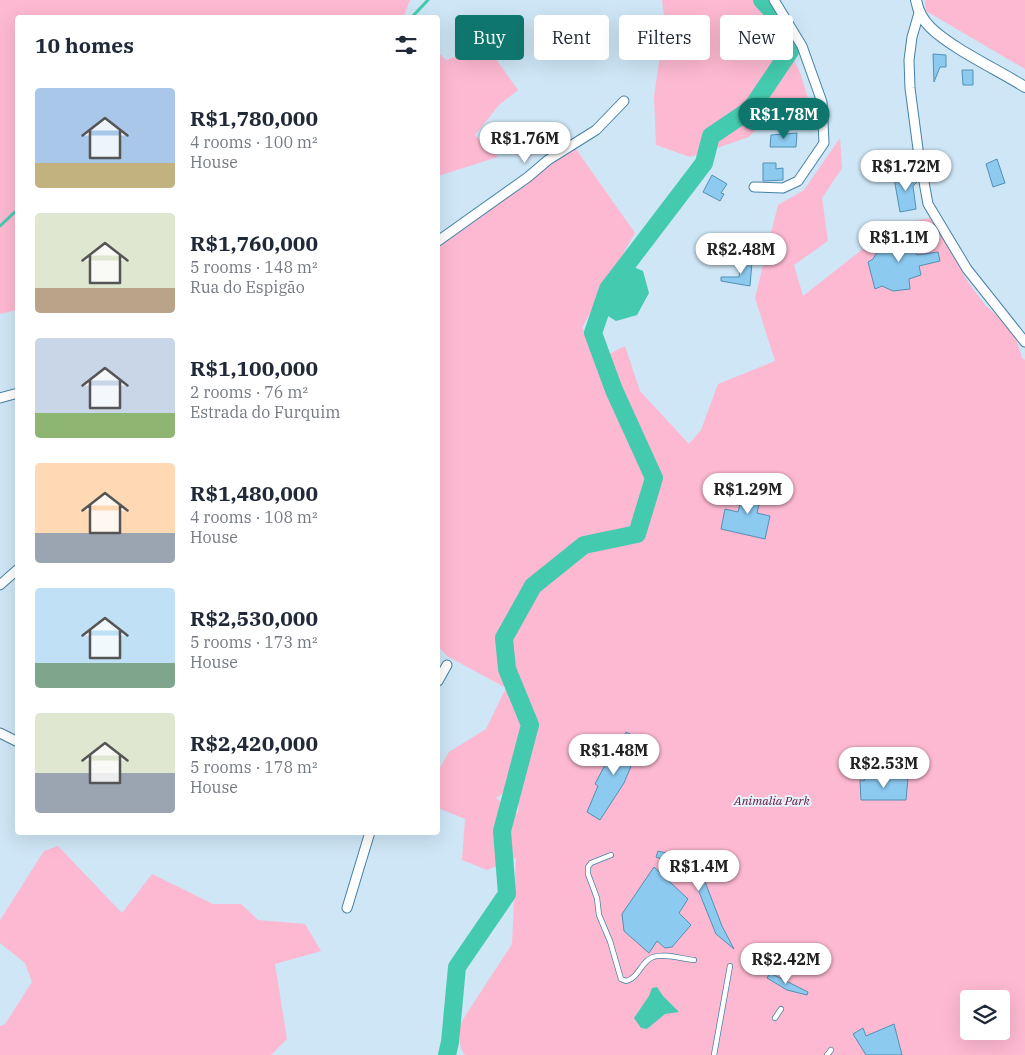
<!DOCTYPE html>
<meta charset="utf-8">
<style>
:root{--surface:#fff;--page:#f6f6f7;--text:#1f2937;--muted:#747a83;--accent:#0f766e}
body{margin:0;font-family:"IBM Plex Serif",serif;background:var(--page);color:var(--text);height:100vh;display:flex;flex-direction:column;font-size:19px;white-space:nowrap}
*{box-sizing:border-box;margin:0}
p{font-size:16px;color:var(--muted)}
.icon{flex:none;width:28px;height:28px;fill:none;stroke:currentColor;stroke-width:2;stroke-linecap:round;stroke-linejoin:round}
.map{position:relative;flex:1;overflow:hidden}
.side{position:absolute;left:15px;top:15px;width:425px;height:820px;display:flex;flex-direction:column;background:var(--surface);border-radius:5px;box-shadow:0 5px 20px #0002}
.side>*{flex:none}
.top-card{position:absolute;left:455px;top:15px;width:475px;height:45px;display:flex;gap:10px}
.buttons{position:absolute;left:960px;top:990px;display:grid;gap:10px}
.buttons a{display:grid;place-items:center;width:50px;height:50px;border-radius:5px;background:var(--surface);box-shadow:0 5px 20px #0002;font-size:25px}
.price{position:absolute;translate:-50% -42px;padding:0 11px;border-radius:18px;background:#fff;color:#222;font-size:16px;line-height:32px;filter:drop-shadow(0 1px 2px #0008)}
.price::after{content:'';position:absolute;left:50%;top:30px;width:15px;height:11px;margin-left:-8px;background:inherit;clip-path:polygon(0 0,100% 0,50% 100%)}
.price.selected{background:var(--accent);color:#fff}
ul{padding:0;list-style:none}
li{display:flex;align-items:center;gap:15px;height:125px;padding:0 20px}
li span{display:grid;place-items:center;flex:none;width:140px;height:100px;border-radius:5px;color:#555}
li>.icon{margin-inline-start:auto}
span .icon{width:60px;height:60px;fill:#fffc;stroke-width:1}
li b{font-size:21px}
h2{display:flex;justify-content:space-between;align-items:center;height:60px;padding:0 20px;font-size:21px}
.tag{padding:0 18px;border-radius:5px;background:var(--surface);box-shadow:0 5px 20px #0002;font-size:18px;line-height:45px}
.tag.selected{background:var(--accent);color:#fff}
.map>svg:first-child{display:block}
</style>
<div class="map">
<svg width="1025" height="1055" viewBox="0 0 1025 1055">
<rect width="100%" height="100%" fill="#cee6f6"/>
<g fill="#fdb9d1" fill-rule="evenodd">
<path d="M 0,0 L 410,0 L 403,18 L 18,18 L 17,310 L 0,314 Z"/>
<path d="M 662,0 L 774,0 L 790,51 L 801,75 L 814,119 L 759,126 L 749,137 L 690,157 L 656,145 L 654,96 L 665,22 Z"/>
<path d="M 925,0 L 1025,0 L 1025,69 L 926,11 Z"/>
<path d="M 486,45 L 518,90 L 499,105 L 475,135 L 498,157 L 438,176 L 438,52 L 446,60 Z"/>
<path d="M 840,138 L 842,168 L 822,198 L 828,241 L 794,265 L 803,296 L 892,226 L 934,217 L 966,279 L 985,305 L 1014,331 L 1022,358 L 1025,360 L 1025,1055 L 465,1055 C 458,1046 459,1035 460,1024 L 512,944 L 516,858 L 487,870 L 462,860 L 465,819 L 438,808 L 438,771 L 449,752 L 486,729 L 506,688 L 447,656 L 438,646 L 438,248 L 571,142 L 635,233 L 624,252 L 626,262 L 610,277 L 582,328 L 607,355 L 625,346 L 640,391 L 689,444 L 701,430 L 718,384 L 775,361 L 755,298 L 778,205 L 804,190 ZM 520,783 L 518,814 L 496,798 ZM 969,999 L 1001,999 L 1001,1031 L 969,1031 Z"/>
<path d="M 58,846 L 122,913 L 152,874 L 213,904 L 241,904 L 258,920 L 305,924 L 321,951 L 275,964 L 287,1039 L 271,1055 L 0,1055 L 0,1026 L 5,1024 L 32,982 L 25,963 L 0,943 L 0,920 L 44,851 Z"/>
</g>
<g fill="#44caae">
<path d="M 627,264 L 643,271 L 649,293 L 637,315 L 616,321 L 600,311 L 608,289 Z"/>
<path d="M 657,987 L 663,996 L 679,1012 L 665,1014 L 647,1029 L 641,1028 L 634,1018 L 649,996 L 652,988 Z"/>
</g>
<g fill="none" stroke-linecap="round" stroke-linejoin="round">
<g stroke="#44caae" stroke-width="3">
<path d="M 411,18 L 428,0"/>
<path d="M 0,226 L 18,209"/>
</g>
<path stroke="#44caae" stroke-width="18" d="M 447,1055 L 450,1042 L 457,967 L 507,894 L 502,831 L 530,725 L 507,669 L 504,638 L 533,586 L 584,545 L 637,534 L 654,478 L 614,390 L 593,333 L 608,289 L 704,163 L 711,136 L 751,109 L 790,51 L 778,17 L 762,0"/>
</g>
<g fill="#8ccaf0" stroke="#5390b3">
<path d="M 933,54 L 946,55 L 946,67 L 940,67 L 934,82 Z"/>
<path d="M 962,70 L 973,70 L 973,85 L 963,85 Z"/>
<path d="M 797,133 L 796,147 L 770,147 L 771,135 Z"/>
<path d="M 997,159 L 1005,183 L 993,187 L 986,164 Z"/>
<path d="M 763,163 L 776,163 L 776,169 L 783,168 L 783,180 L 763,181 Z"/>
<path d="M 911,174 L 917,177 L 918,181 L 913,186 L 916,209 L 900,212 L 894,178 Z"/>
<path d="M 712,175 L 727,184 L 721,193 L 724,194 L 720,201 L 703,192 Z"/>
<path d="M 912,232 L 917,255 L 938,252 L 940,261 L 919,266 L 921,275 L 909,279 L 910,289 L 893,291 L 882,286 L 875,289 L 868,262 L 873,259 L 879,249 L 897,235 Z"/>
<path d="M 741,261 L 752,262 L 750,286 L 721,281 L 721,277 L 739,277 Z"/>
<path d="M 745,483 L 763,488 L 757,513 L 770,516 L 765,539 L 721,529 L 725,509 L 738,512 Z"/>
<path d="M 626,732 L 642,740 L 624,783 L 600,820 L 587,812 L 598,786 L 595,784 L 605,765 L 604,762 L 608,757 L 614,759 Z"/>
<path d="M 865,777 L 908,778 L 906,800 L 861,800 L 860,780 L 864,781 Z"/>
<path d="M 658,851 L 679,856 L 702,874 L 722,926 L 734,949 L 716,934 L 695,882 L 679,866 L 656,857 Z"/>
<path d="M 654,867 L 688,899 L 679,913 L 691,925 L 672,947 L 665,948 L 657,941 L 649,953 L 624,931 L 622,914 Z"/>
<path d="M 770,973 L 808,992 L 807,995 L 787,990 L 767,978 Z"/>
<path d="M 894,1024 L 902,1055 L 866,1055 L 853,1034 L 863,1028 L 866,1036 Z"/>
</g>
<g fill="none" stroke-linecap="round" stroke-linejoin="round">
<defs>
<g id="service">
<path d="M 611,855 L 591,863 L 588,867 L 588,874 L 597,898 L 599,915 L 610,941 L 621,979 L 626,981 C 639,978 641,961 653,957 C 664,953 682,959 694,960"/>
<path d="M 775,1018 L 781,1009"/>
<path d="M 714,1055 L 730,966"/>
<path d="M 827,1055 L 831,1050"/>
</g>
<g id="minor">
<path d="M 919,13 L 912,37 L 909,60 L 910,88 L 918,149 L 928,204 L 967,269 L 1025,342"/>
<path d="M 754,187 L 783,188 L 798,181 L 824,143 L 822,102 L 802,46 L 774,0"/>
<path d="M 438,241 L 528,177 L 548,160 L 596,130 L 624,101"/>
<path d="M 0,398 L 18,393"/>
<path d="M 0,585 L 18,569"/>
<path d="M 438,681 L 447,665"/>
<path d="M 0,733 L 18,742"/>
<path d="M 347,908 L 370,832"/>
</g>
<path id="tertiary" d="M 916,0 C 918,11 922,19 930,27 C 951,48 998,70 1025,87"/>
</defs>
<use href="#service" stroke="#4582a5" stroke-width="6"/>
<use href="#minor" stroke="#4582a5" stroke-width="11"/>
<use href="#tertiary" stroke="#4582a5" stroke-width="12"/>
<use href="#service" stroke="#fff" stroke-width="4.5"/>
<use href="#minor" stroke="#fff" stroke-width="9"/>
<use href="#tertiary" stroke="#fff" stroke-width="10"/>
</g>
<g text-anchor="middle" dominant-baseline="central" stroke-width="4" stroke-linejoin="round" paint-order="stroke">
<g font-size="12" font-style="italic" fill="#66123c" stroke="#e5f1f9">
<text x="772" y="800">Animalia Park</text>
</g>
</g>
</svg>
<div class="buttons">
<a><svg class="icon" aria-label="layers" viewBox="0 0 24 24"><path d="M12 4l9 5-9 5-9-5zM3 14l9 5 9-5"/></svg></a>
</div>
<b class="price selected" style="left:784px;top:140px">R$1.78M</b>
<b class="price" style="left:525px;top:164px">R$1.76M</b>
<b class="price" style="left:906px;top:192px">R$1.72M</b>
<b class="price" style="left:899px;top:263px">R$1.1M</b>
<b class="price" style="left:741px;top:275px">R$2.48M</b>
<b class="price" style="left:748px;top:515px">R$1.29M</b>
<b class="price" style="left:614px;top:776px">R$1.48M</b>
<b class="price" style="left:884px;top:789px">R$2.53M</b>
<b class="price" style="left:699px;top:892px">R$1.4M</b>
<b class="price" style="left:786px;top:985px">R$2.42M</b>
<div class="top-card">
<a class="tag selected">Buy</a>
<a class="tag">Rent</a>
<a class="tag">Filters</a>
<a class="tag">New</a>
</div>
<section class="side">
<h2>10 homes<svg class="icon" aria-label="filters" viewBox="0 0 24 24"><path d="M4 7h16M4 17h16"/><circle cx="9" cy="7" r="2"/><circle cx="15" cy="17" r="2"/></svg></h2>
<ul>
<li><span style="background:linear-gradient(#a9c7e8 75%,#c2b280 0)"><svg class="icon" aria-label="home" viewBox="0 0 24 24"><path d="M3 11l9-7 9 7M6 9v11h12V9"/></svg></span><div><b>R$1,780,000</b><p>4 rooms · 100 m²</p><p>House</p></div></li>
<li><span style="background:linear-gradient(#dfe7d0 75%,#b9a48a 0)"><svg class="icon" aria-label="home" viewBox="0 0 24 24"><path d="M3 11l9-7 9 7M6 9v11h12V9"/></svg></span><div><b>R$1,760,000</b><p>5 rooms · 148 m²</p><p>Rua do Espigão</p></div></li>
<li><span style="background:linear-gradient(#c9d6e8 75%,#8fb573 0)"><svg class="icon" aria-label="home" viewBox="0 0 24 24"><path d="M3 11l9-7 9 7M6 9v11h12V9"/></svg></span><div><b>R$1,100,000</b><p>2 rooms · 76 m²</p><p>Estrada do Furquim</p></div></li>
<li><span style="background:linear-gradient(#ffd9b3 70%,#9aa5b1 0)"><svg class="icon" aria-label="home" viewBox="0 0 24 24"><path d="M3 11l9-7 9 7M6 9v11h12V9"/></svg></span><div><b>R$1,480,000</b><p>4 rooms · 108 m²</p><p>House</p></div></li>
<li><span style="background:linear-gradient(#bfe0f5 75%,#7fa58c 0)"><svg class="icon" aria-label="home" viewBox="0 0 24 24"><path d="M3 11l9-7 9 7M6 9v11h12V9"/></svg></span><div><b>R$2,530,000</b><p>5 rooms · 173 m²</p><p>House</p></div></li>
<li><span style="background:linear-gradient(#dfe7d0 60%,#9aa5b1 0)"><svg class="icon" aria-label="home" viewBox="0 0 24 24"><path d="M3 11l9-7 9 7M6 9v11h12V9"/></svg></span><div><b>R$2,420,000</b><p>5 rooms · 178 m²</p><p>House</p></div></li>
</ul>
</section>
</div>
